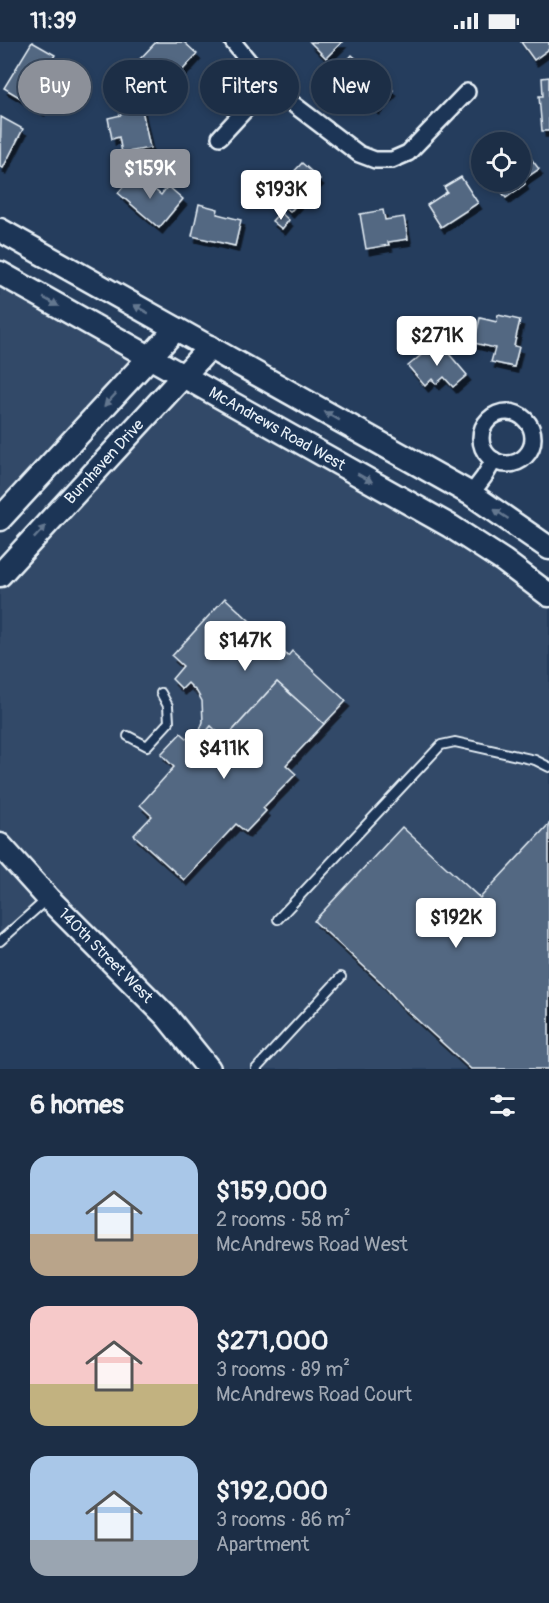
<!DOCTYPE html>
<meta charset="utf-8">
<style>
:root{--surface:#1c2e46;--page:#25364d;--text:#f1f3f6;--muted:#a0a8b3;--line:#3a4a5f;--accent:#8c9099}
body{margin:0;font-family:Pangolin,sans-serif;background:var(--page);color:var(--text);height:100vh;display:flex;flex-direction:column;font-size:22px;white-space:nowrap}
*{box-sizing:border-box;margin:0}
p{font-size:20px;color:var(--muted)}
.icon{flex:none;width:33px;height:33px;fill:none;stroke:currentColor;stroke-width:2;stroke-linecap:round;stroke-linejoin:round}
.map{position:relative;height:1027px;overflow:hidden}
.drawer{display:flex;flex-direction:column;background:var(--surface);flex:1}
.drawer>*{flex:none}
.banner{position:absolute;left:18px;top:18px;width:513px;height:54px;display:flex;gap:12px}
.controls{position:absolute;left:471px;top:90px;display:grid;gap:12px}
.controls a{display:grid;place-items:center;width:60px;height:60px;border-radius:50%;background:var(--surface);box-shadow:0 3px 9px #0003,0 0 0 2px var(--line);font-size:30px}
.price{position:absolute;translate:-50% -51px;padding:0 14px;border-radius:6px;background:#fff;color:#222;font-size:20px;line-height:39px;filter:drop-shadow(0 2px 3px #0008)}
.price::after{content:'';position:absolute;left:50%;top:36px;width:18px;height:14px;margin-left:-9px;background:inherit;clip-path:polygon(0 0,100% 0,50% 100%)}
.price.active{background:var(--accent);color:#fff}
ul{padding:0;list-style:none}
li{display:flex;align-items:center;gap:18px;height:150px;padding:0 30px}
li span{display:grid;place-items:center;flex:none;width:168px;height:120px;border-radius:18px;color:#555}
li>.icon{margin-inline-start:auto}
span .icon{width:72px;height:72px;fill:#fffc;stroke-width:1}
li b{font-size:26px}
h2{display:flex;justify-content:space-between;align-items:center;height:72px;padding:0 30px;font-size:26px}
.chip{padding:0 21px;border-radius:27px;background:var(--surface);box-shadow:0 3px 9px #0003,0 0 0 2px var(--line);font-size:21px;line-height:54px}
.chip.active{background:var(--accent);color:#fff}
.status{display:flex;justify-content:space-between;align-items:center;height:42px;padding:0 30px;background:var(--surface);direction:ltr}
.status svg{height:16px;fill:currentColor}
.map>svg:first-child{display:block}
</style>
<div class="status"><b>11:39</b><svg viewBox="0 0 49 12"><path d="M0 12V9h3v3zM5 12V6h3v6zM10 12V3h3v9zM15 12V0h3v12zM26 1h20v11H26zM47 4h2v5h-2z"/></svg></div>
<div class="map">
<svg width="549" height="1027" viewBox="0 0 549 1027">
<defs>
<filter id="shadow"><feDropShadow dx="3.5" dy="6" stdDeviation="0" flood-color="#0009"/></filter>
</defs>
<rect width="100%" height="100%" fill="#253d5d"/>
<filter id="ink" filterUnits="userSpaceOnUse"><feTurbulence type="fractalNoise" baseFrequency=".0167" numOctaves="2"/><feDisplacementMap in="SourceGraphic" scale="12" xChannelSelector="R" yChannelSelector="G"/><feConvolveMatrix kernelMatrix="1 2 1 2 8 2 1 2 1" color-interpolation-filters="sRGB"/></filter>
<g filter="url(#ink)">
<g fill="#334a68">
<path d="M 0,231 L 150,315 L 0,477 Z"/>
<path d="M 185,335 L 549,553 L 549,1027 L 209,1027 L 48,856 L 0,899 L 0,533 Z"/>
</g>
<g fill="#536782" stroke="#e8f1f8" stroke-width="1.5" filter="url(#shadow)">
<path d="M 32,0 L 55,13 L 38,41 L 52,50 L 41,68 L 4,46 Z"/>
<path d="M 156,0 L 184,0 L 197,12 L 180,31 L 169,21 L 156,35 L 138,19 Z"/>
<path d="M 310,0 L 342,0 L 326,16 Z"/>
<path d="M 521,0 L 549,0 L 549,7 L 534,18 Z"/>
<path d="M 352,13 L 393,48 L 376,67 L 335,33 Z"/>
<path d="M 549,35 L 549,89 L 542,89 L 539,54 L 543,54 L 542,36 Z"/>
<path d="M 139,53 L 150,106 L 122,111 L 119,95 L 112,97 L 108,76 L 121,73 L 117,57 Z"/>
<path d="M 1,75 L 23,87 L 3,126 L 0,125 Z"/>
<path d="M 526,110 L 539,127 L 523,138 L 525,142 L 506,156 L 495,140 L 520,140 L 520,113 Z"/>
<path d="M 302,121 L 320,137 L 290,170 L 267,149 L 281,134 L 285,139 Z"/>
<path d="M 135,131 L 161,153 L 168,144 L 183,157 L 159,186 L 118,151 Z"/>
<path d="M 461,135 L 478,161 L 441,185 L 427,163 L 447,150 L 444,145 Z"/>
<path d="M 199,162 L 218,167 L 217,172 L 241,178 L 235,204 L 192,194 Z"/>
<path d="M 383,168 L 385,178 L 404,175 L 408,197 L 388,200 L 389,203 L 366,207 L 360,172 Z"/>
<path d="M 280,170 L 289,178 L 282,187 L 272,179 Z"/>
<path d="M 498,273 L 520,278 L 514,304 L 519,305 L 514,325 L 491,320 L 495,306 L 474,301 L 480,276 L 497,280 Z"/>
<path d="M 438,299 L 467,333 L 453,345 L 444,335 L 436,342 L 432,337 L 425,344 L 408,324 Z"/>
<path d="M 225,556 L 288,614 L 292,609 L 346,659 L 324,682 L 277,640 L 225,697 L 211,684 L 195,703 L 191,700 L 200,688 L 203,680 L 202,659 L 197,650 L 188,641 L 182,647 L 172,637 L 183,624 L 172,614 Z"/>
<path d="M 277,640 L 324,682 L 286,723 L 296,732 L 263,766 L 266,769 L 246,790 L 236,782 L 184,838 L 134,793 L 152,774 L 140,763 L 174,725 L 161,712 L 181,691 L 195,703 L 211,684 L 225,697 Z"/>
<path d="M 549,782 L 549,1027 L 471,1027 L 401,963 L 382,941 L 314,879 L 402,785 L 480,856 Z"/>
</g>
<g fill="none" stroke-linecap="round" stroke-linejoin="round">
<defs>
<g id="lane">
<path d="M 128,694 L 147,704 L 169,680 L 168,664 L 161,651"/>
<path d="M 278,877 L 441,703 L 455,700 L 535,718 L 549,725"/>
<path d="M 0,899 L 46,858"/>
<path d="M 256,1027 L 341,935"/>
</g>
<g id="street">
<path d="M 233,0 L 268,43 L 359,112 L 375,118 L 392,118 L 408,111 L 467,50"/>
<path d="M 220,95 L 268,43"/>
<circle cx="507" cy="396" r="26"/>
<path d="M 471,452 L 484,435 L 494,418"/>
</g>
<g id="secondary">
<path d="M 0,188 L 471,452 L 549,506"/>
<path id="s1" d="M 0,231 L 450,484 L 504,519 L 549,553"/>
<path d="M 0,477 L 176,287"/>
<path id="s2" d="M 0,533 L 210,305"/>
<path id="s3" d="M 0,803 L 48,856 L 167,975 L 209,1027"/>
</g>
</defs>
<use href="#lane" stroke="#e8f1f8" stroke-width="12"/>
<use href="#street" stroke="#e8f1f8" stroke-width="20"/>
<use href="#secondary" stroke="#e8f1f8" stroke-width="27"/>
<use href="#lane" stroke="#1d3557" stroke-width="8"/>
<use href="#street" stroke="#1d3557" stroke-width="15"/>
<use href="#secondary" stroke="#1d3557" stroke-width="22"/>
</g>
<defs><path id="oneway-solid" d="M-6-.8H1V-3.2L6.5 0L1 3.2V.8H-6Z" transform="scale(1.5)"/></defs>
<g fill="#64778f">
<use href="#oneway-solid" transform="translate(51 260) rotate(29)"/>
<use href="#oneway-solid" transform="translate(141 267) rotate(-151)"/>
<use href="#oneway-solid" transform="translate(110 358) rotate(133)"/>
<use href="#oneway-solid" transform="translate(332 374) rotate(-151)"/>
<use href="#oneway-solid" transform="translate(365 436) rotate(29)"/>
<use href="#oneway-solid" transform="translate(501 472) rotate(-147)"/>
<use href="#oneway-solid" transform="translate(40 490) rotate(-47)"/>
</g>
</g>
<g text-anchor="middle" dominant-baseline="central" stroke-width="4.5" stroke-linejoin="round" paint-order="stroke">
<g font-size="16" fill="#e8f1f8" stroke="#1d3557">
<text stroke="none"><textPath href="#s1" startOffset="318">McAndrews Road West</textPath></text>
<text stroke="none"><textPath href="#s2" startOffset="154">Burnhaven Drive</textPath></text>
<text stroke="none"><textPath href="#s3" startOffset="153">140th Street West</textPath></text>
</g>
</g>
</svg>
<div class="controls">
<a><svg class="icon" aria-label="locate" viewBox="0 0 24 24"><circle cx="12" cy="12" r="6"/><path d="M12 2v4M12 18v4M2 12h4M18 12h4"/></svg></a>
</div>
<b class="price active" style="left:150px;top:158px">$159K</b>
<b class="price" style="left:281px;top:179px">$193K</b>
<b class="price" style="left:437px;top:325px">$271K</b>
<b class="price" style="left:245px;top:630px">$147K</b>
<b class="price" style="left:224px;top:738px">$411K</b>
<b class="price" style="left:456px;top:907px">$192K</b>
<div class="banner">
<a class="chip active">Buy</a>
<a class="chip">Rent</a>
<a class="chip">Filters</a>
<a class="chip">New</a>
</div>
</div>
<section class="drawer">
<h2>6 homes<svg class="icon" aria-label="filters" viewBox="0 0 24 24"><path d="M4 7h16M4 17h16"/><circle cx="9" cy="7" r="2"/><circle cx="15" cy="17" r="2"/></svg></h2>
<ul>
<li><span style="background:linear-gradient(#a9c7e8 65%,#b9a48a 0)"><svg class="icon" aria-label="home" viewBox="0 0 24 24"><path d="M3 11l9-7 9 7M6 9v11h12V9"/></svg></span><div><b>$159,000</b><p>2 rooms · 58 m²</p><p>McAndrews Road West</p></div></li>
<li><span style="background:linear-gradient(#f6c9c9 65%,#c2b280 0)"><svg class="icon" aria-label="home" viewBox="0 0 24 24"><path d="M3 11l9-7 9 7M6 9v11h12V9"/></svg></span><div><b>$271,000</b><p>3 rooms · 89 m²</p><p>McAndrews Road Court</p></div></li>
<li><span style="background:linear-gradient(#a9c7e8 70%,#9aa5b1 0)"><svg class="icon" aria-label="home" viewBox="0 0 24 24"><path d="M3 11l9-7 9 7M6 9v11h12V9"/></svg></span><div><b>$192,000</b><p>3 rooms · 86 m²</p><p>Apartment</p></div></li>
</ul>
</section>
